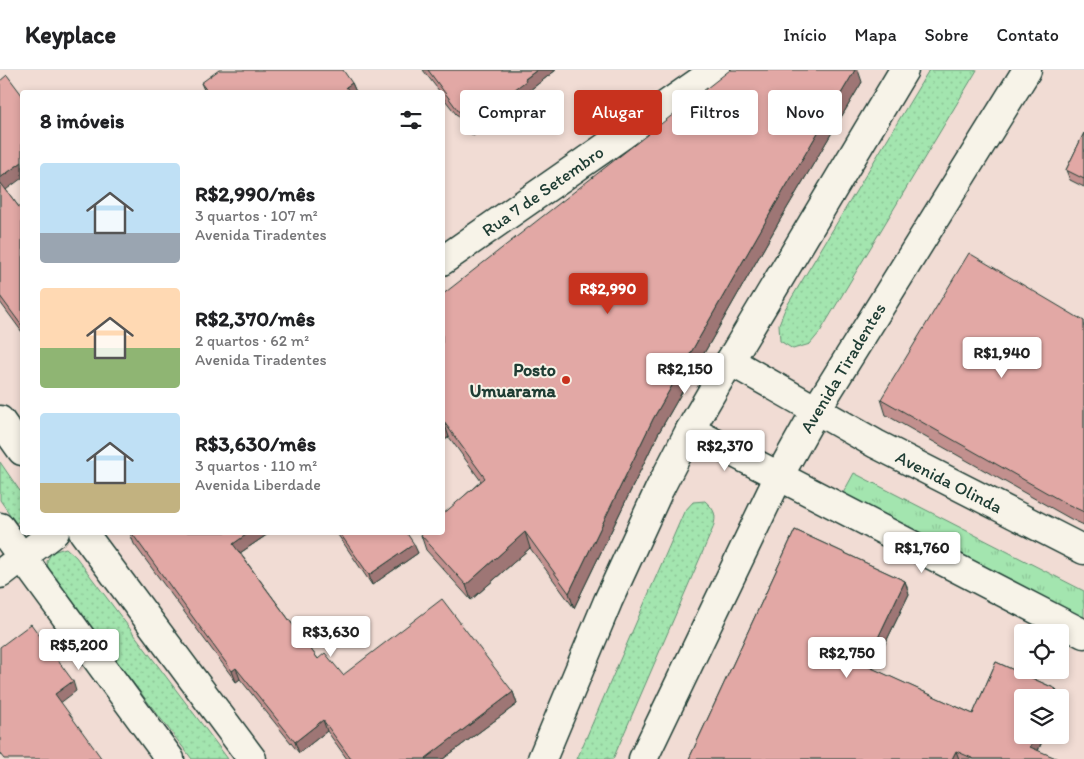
<!DOCTYPE html>
<html lang="pt">
<meta charset="utf-8">
<style>
:root{--surface:#fff;--page:#f6f6f6;--text:#202124;--muted:#757577;--line:#e0e0e0;--accent:#c8321e}
body{margin:0;font-family:Itim,sans-serif;background:var(--page);color:var(--text);height:100vh;display:flex;flex-direction:column;font-size:19px;white-space:nowrap}
*{box-sizing:border-box;margin:0}
p{font-size:16px;color:var(--muted)}
.icon{flex:none;width:28px;height:28px;fill:none;stroke:currentColor;stroke-width:2;stroke-linecap:round;stroke-linejoin:round}
.map{position:relative;flex:1;overflow:hidden}
.drawer{position:absolute;left:20px;top:20px;width:425px;height:445px;display:flex;flex-direction:column;background:var(--surface);border-radius:5px;box-shadow:0 2px 8px #0003}
.drawer>*{flex:none}
.top-card{position:absolute;left:460px;top:20px;width:475px;height:45px;display:flex;gap:10px}
.tools{position:absolute;left:1014px;top:554px;display:grid;gap:10px}
.tools a{display:grid;place-items:center;width:55px;height:55px;border-radius:5px;background:var(--surface);box-shadow:0 2px 8px #0003;font-size:25px}
.price{position:absolute;translate:-50% -42px;padding:0 11px;border-radius:5px;background:#fff;color:#222;font-size:16px;line-height:32px;filter:drop-shadow(0 1px 2px #0008)}
.price::after{content:'';position:absolute;left:50%;top:30px;width:15px;height:11px;margin-left:-8px;background:inherit;clip-path:polygon(0 0,100% 0,50% 100%)}
.price.selected{background:var(--accent);color:#fff}
ul{padding:0;list-style:none}
li{display:flex;align-items:center;gap:15px;height:125px;padding:0 20px}
li span{display:grid;place-items:center;flex:none;width:140px;height:100px;border-radius:5px;color:#555}
li>.icon{margin-inline-start:auto}
span .icon{width:60px;height:60px;fill:#fffc;stroke-width:1}
li b{font-size:21px}
h2{display:flex;justify-content:space-between;align-items:center;height:60px;padding:0 20px;font-size:21px}
.chip{padding:0 18px;border-radius:5px;background:var(--surface);box-shadow:0 2px 8px #0003;font-size:18px;line-height:45px}
.chip.selected{background:var(--accent);color:#fff}
header{display:flex;align-items:center;gap:30px;box-sizing:border-box;height:70px;padding:0 25px;background:var(--surface);border-bottom:1px solid var(--line)}
header strong{font-size:24px}
nav{display:flex;gap:28px;margin-inline-start:auto;font-size:18px}
.map>svg:first-child{display:block}
</style>
<header>
<strong>Keyplace</strong>
<nav><a>Início</a><a>Mapa</a><a>Sobre</a><a>Contato</a></nav>
</header>
<div class="map">
<svg width="1084" height="689" viewBox="0 0 1084 689">
<defs>
<pattern id="grass-tufts" width="24" height="20" patternUnits="userSpaceOnUse" patternTransform="scale(1.25)"><rect width="24" height="20" fill="#a3e5af"/><path d="M3 7l-1-3M5 7V3M7 7l1-3M15 17l-1-3M17 17v-4M19 17l1-3" fill="none" stroke="#8cc597"/></pattern>
<pattern id="park-dots" width="8" height="8" patternUnits="userSpaceOnUse" patternTransform="scale(1.25)"><rect width="8" height="8" fill="#a3e5af"/><path d="M2 2h.1M6 6h.1" fill="none" stroke="#8cc597" stroke-width="1.8" stroke-linecap="round"/></pattern>
</defs>
<rect width="100%" height="100%" fill="#f1dcd4"/>
<filter id="ink" filterUnits="userSpaceOnUse"><feTurbulence type="fractalNoise" baseFrequency=".02" numOctaves="2"/><feDisplacementMap in="SourceGraphic" scale="10" xChannelSelector="R" yChannelSelector="G"/><feConvolveMatrix kernelMatrix="1 2 1 2 8 2 1 2 1" color-interpolation-filters="sRGB"/></filter>
<g filter="url(#ink)">
<path fill="url(#grass-tufts)" stroke="#619172" d="M 854,403 L 1084,521 L 1084,550 L 842,425 Z"/>
<g fill="url(#park-dots)" stroke="#619172">
<path d="M 929,0 L 977,0 L 820,262 L 810,274 L 793,279 L 780,271 L 779,254 L 785,239 Z"/>
<path d="M 0,392 L 22,424 L 22,449 L 16,453 L 0,430 Z"/>
<path d="M 705,431 C 715,440 717,445 713,458 L 613,689 L 577,689 L 684,442 L 693,432 Z"/>
<path d="M 66,478 L 76,487 L 228,689 L 192,689 L 49,504 L 47,491 L 52,482 Z"/>
</g>
<g fill="none" stroke-linecap="round" stroke-linejoin="round">
<defs>
<g id="minor">
<path d="M 442,191 L 716,0"/>
<path d="M 0,504 L 55,462"/>
</g>
<g id="tertiary">
<path d="M 730,291 L 876,374 L 1084,480"/>
<path d="M 0,350 L 22,381"/>
<path d="M 690,360 L 1084,564"/>
<path d="M 0,457 L 170,689"/>
<path d="M 83,462 L 252,689"/>
</g>
<g id="secondary">
<path d="M 542,689 L 608,531 L 659,420 L 690,360 L 730,291 L 904,0"/>
<path d="M 643,689 L 779,406 L 816,340 L 1027,0"/>
</g>
</defs>
<use href="#minor" stroke="#1f3d34" stroke-width="31"/>
<use href="#tertiary" stroke="#1f3d34" stroke-width="31"/>
<use href="#secondary" stroke="#1f3d34" stroke-width="31"/>
<use href="#minor" stroke="#f7f3e8" stroke-width="28"/>
<use href="#tertiary" stroke="#f7f3e8" stroke-width="28"/>
<use href="#secondary" stroke="#f7f3e8" stroke-width="28"/>
</g>
<g fill="#c2908e" stroke="#1f3d34">
<path d="M 423,0 L 556,0 L 530,20 L 531,22 L 473,66 L 442,26 L 442,22 L 440,22 Z"/>
<path d="M 0,11 L 6,120 L 22,141 L 22,262 L 0,232 Z"/>
<path d="M 862,12 L 780,150 L 658,364 L 574,538 L 530,478 L 471,530 L 426,480 L 421,465 L 481,411 L 449,367 L 442,372 L 442,225 Z"/>
<path d="M 201,13 L 352,13 L 356,22 L 205,22 Z"/>
<path d="M 1084,63 L 1084,117 L 1070,110 L 1066,100 Z"/>
<path d="M 1084,251 L 1084,455 L 1071,449 L 886,345 L 881,329 Z"/>
<path d="M 795,460 L 905,511 L 909,524 L 873,599 L 973,644 L 996,592 L 1056,619 L 1059,628 L 1022,628 L 1022,665 L 1045,665 L 1038,681 L 1058,689 L 689,689 Z"/>
<path d="M 271,462 L 240,483 L 318,589 L 343,605 L 513,622 L 517,634 L 443,689 L 347,689 L 327,661 L 299,683 L 240,609 L 236,612 L 134,474 L 130,463 Z"/>
<path d="M 336,462 L 406,462 L 418,483 L 372,515 Z"/>
</g>
<g fill="#9e7674" stroke="#1f3d34">
<path d="M 537,0 L 556,0 L 530,20 L 531,22 L 473,66 L 468,54 Z"/>
<path d="M 855,0 L 858,0 L 862,12 L 780,150 L 658,364 L 574,538 L 569,523 L 653,349 L 775,135 Z"/>
<path d="M 352,13 L 356,22 L 348,22 L 346,17 Z"/>
<path d="M 22,92 L 22,108 L 3,122 L 0,114 L 0,108 Z"/>
<path d="M 444,352 L 449,367 L 442,372 L 442,353 Z"/>
<path d="M 250,462 L 271,462 L 237,485 L 233,474 Z"/>
<path d="M 525,462 L 530,478 L 471,530 L 466,515 Z"/>
<path d="M 414,474 L 418,483 L 372,515 L 369,505 Z"/>
<path d="M 905,511 L 909,524 L 869,607 L 865,595 Z"/>
<path d="M 236,598 L 240,609 L 236,612 L 232,601 Z"/>
<path d="M 73,611 L 76,621 L 59,634 L 55,624 Z"/>
<path d="M 1056,619 L 1059,628 L 1052,628 Z"/>
<path d="M 513,622 L 517,634 L 443,689 L 426,689 L 426,688 Z"/>
<path d="M 323,650 L 327,661 L 299,683 L 295,672 Z"/>
<path d="M 1035,665 L 1045,665 L 1034,689 L 1030,677 Z"/>
<path d="M 956,681 L 959,689 L 952,689 Z"/>
</g>
<g fill="#e2a8a5" stroke="#1f3d34">
<path d="M 219,0 L 343,0 L 352,13 L 346,17 L 350,22 L 208,22 L 201,13 Z"/>
<path d="M 428,0 L 537,0 L 525,9 L 526,11 L 468,54 Z"/>
<path d="M 730,0 L 855,0 L 775,135 L 653,349 L 569,523 L 525,462 L 466,515 L 421,465 L 423,462 L 442,462 L 442,445 L 485,408 L 444,352 L 442,353 L 442,225 Z"/>
<path d="M 7,5 L 22,25 L 22,92 L 0,108 L 0,11 Z"/>
<path d="M 1084,63 L 1084,109 L 1066,100 Z"/>
<path d="M 0,112 L 22,141 L 22,256 L 0,226 Z"/>
<path d="M 969,183 L 1084,251 L 1084,442 L 1065,433 L 881,329 Z"/>
<path d="M 795,460 L 905,511 L 865,595 L 973,644 L 996,592 L 1056,619 L 1052,628 L 1022,628 L 1022,665 L 1035,665 L 1030,677 L 1058,689 L 974,689 L 956,681 L 952,689 L 689,689 Z"/>
<path d="M 131,462 L 250,462 L 233,474 L 318,589 L 325,583 L 343,605 L 442,529 L 513,622 L 426,688 L 427,689 L 351,689 L 323,650 L 295,672 L 236,598 L 232,601 Z"/>
<path d="M 339,462 L 406,462 L 414,474 L 369,505 Z"/>
<path d="M 31,554 L 73,611 L 55,624 L 102,689 L 4,689 L 0,684 L 0,577 Z"/>
</g>
</g>
<circle fill="#c8321e" stroke="#f7f3e8" stroke-width="2" cx="566" cy="310" r="5"/>
<g text-anchor="middle" dominant-baseline="central" stroke-width="4" stroke-linejoin="round" paint-order="stroke">
<g font-size="18" fill="#1f3d34" stroke="#f7f3e8">
<text transform="translate(543 121) rotate(-35)">Rua 7 de Setembro</text>
<text transform="translate(843 298) rotate(-59)">Avenida Tiradentes</text>
<text transform="translate(949 412) rotate(27)">Avenida Olinda</text>
</g>
<g font-size="18" font-weight="bold" fill="#1f3d34" stroke="#f7f3e8" text-anchor="end">
<text x="556" y="300">Posto<tspan x="556" dy="21">Umuarama</tspan></text>
</g>
</g>
</svg>
<div class="tools">
<a><svg class="icon" aria-label="locate" viewBox="0 0 24 24"><circle cx="12" cy="12" r="6"/><path d="M12 2v4M12 18v4M2 12h4M18 12h4"/></svg></a>
<a><svg class="icon" aria-label="layers" viewBox="0 0 24 24"><path d="M12 4l9 5-9 5-9-5zM3 14l9 5 9-5"/></svg></a>
</div>
<b class="price selected" style="left:608px;top:245px">R$2,990</b>
<b class="price" style="left:1002px;top:309px">R$1,940</b>
<b class="price" style="left:685px;top:325px">R$2,150</b>
<b class="price" style="left:725px;top:402px">R$2,370</b>
<b class="price" style="left:922px;top:504px">R$1,760</b>
<b class="price" style="left:331px;top:588px">R$3,630</b>
<b class="price" style="left:79px;top:601px">R$5,200</b>
<b class="price" style="left:847px;top:609px">R$2,750</b>
<div class="top-card">
<a class="chip">Comprar</a>
<a class="chip selected">Alugar</a>
<a class="chip">Filtros</a>
<a class="chip">Novo</a>
</div>
<section class="drawer">
<h2>8 imóveis<svg class="icon" aria-label="filters" viewBox="0 0 24 24"><path d="M4 7h16M4 17h16"/><circle cx="9" cy="7" r="2"/><circle cx="15" cy="17" r="2"/></svg></h2>
<ul>
<li><span style="background:linear-gradient(#bfe0f5 70%,#9aa5b1 0)"><svg class="icon" aria-label="home" viewBox="0 0 24 24"><path d="M3 11l9-7 9 7M6 9v11h12V9"/></svg></span><div><b>R$2,990/mês</b><p>3 quartos · 107 m²</p><p>Avenida Tiradentes</p></div></li>
<li><span style="background:linear-gradient(#ffd9b3 60%,#8fb573 0)"><svg class="icon" aria-label="home" viewBox="0 0 24 24"><path d="M3 11l9-7 9 7M6 9v11h12V9"/></svg></span><div><b>R$2,370/mês</b><p>2 quartos · 62 m²</p><p>Avenida Tiradentes</p></div></li>
<li><span style="background:linear-gradient(#bfe0f5 70%,#c2b280 0)"><svg class="icon" aria-label="home" viewBox="0 0 24 24"><path d="M3 11l9-7 9 7M6 9v11h12V9"/></svg></span><div><b>R$3,630/mês</b><p>3 quartos · 110 m²</p><p>Avenida Liberdade</p></div></li>
</ul>
</section>
</div>
